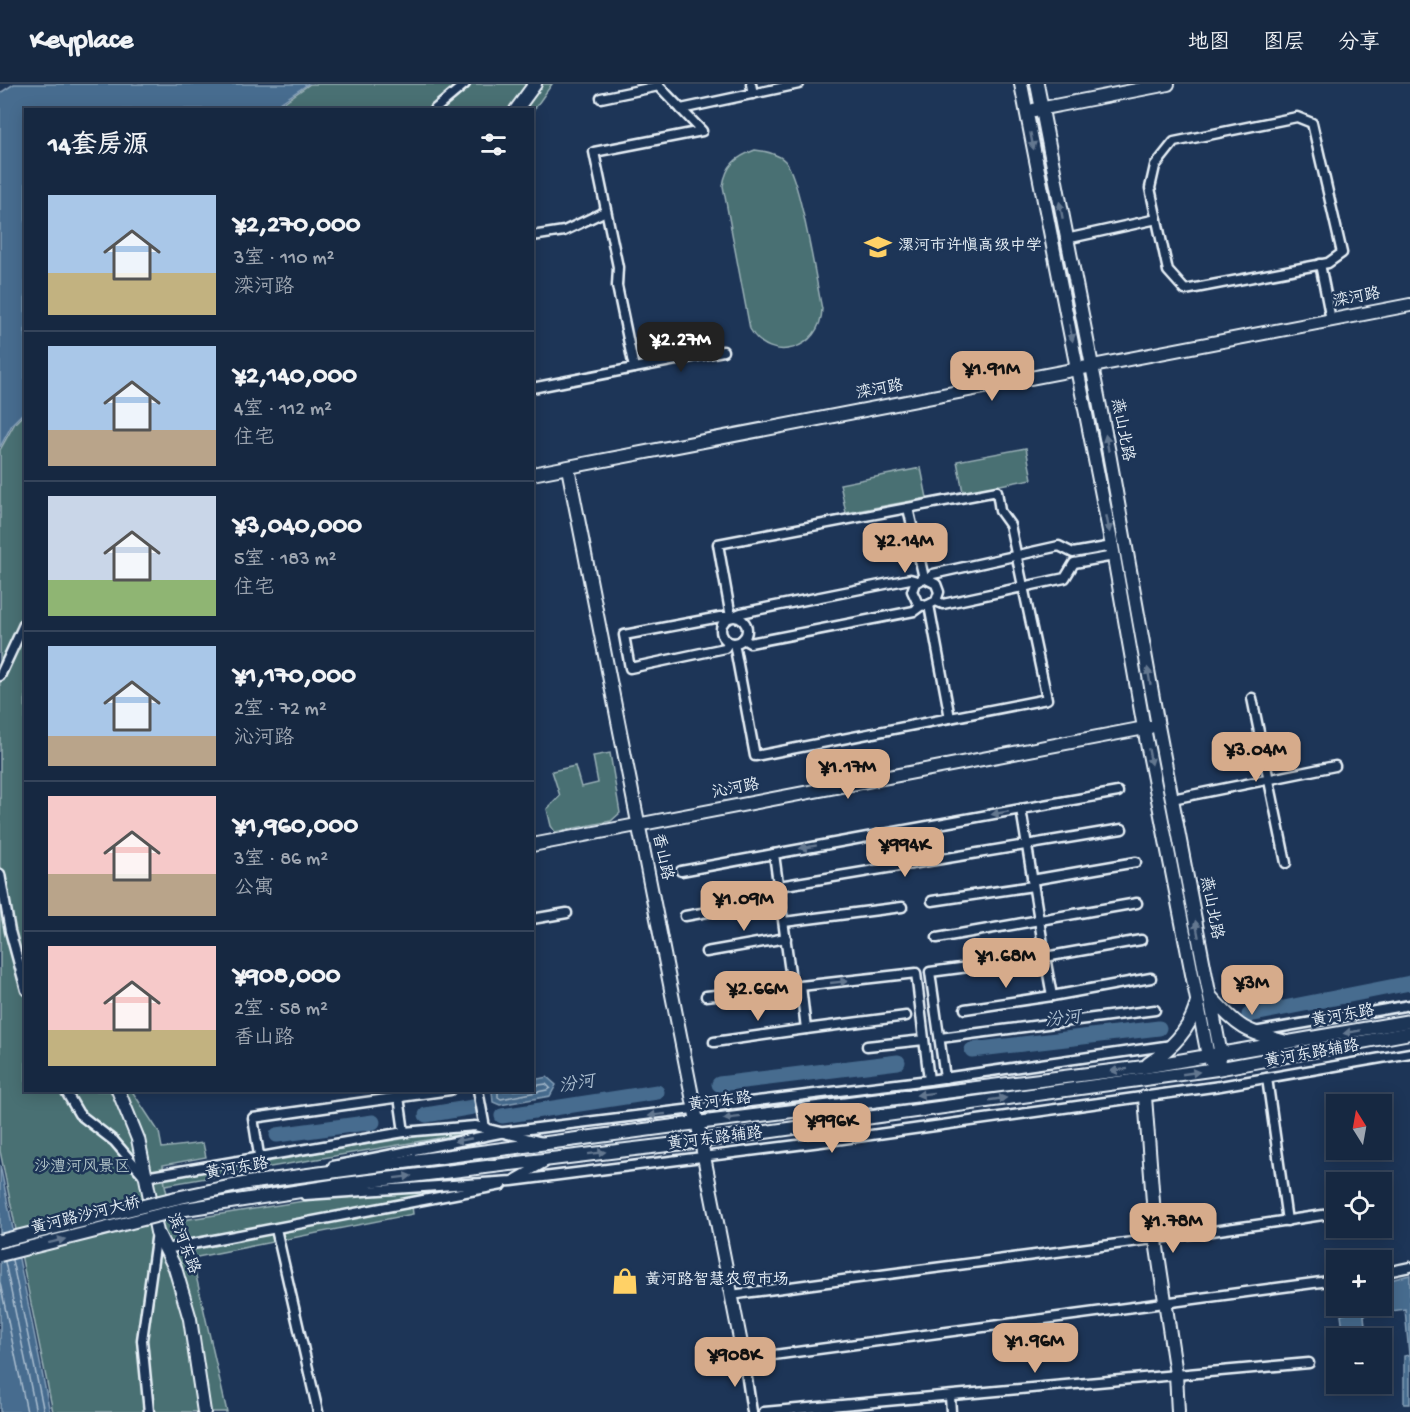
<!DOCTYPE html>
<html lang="zh">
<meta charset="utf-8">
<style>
:root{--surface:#162841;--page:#23344c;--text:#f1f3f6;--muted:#9ea6b1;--line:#35445a;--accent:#d6ab8b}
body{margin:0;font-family:"Gochi Hand","LXGW WenKai TC",sans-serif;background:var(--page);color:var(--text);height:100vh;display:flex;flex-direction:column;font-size:22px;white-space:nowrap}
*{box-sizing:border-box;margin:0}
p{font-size:20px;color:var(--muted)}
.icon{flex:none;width:33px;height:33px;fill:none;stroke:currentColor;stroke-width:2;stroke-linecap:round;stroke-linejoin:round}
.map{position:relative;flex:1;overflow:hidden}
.drawer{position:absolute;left:24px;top:24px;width:510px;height:984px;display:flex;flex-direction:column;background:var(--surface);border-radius:0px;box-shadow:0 3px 15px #0003,0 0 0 2px var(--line)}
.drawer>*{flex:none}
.needle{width:39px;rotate:349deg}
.controls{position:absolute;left:1326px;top:1010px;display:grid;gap:12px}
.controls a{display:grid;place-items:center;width:66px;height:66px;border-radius:0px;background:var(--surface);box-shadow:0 3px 15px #0003,0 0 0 2px var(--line);font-size:30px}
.price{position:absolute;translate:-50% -51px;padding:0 14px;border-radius:12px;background:var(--accent);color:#111;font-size:20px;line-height:39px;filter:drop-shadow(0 2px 3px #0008)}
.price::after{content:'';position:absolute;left:50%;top:36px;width:18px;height:14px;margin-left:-9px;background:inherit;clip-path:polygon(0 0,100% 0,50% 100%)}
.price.active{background:#222;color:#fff}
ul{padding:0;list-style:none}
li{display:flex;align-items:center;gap:18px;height:150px;padding:0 24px}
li+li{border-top:2px solid var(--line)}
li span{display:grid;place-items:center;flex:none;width:168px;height:120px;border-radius:0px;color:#555}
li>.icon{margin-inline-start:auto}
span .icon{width:72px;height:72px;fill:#fffc;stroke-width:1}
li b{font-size:26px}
h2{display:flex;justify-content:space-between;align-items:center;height:72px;padding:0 24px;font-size:26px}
header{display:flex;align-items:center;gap:36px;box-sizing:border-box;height:84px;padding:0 30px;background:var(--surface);border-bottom:2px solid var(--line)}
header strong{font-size:28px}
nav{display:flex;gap:33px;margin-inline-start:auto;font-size:21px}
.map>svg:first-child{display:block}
</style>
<header>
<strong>Keyplace</strong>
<nav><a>地图</a><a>图层</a><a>分享</a></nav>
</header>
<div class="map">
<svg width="1410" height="1328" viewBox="0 0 1410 1328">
<rect width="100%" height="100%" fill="#1d3557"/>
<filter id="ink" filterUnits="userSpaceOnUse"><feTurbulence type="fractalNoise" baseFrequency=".0167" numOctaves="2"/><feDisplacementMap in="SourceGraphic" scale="12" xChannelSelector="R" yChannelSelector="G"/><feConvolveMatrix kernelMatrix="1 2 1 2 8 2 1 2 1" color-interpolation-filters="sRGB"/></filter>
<g filter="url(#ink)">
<g fill="#4a7073" stroke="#99b0b6" stroke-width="1.5">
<path d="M 310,0 L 552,0 L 533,27 L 273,26 Z"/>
<path d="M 755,66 C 765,67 777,69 785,77 C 800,93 816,197 822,225 C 821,266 770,281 750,245 L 723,102 C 726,81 736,73 755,66 Z"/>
<path d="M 25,329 L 26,1006 L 132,1007 L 159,1048 L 162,1064 L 203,1059 L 206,1073 L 163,1081 L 165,1101 L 164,1093 L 420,1052 L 474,1048 L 165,1101 L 180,1165 L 412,1122 L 413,1130 L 192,1174 L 227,1328 L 53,1328 L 0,1067 L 0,366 L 15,339 Z"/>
<path d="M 1026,364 L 1032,395 L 963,408 L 957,377 Z"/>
<path d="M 921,384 L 927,414 L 846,429 L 840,400 Z"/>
<path d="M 610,669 L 620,729 L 611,737 L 555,748 L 551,742 L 547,725 L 560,712 L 552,687 L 575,682 L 581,703 L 598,699 L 593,672 Z"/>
<path d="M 480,1103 L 178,1157 L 177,1137 L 342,1111 Z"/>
</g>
<g fill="#476c8f" stroke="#87a1b9" stroke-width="1.5">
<path d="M 14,0 L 308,0 L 271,25 L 26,26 L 25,327 L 13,339 L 0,363 L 0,9 Z"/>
<path d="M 547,993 L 556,1001 L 550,1012 L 500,1021 L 493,1018 L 492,1007 L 532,1006 L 533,996 Z"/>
<path d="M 0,1081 L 50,1328 L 0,1328 Z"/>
<path d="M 1410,1191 L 1410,1320 L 1404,1320 L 1404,1272 L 1409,1271 L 1405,1225 L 1364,1231 L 1366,1254 L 1344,1254 L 1341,1231 C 1355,1228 1369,1221 1382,1221 L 1382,1198 Z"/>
</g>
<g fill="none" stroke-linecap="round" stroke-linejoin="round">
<g stroke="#a8bcce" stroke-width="1.5">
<path d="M 498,1006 L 498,1013 L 501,1015 L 547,1006 L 550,1004 L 546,1000 L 532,1002"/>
<path d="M 12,1176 L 44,1328"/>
<path d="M 5,1178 L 36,1328"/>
<path d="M 0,1199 L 27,1328"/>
</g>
<g stroke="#476c8f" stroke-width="15">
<path d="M 1249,931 L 1410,899"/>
<path d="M 972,966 L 1159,944"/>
<path d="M 719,1000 L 898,978"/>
<path d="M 426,1031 L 473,1023"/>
<path d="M 502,1032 L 657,1008"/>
<path d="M 277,1051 L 373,1038"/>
</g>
<defs>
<g id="street">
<path d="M 751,0 L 753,10"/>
<path d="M 601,14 L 659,2"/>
<path d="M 681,25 L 799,0"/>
<path d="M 434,26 L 465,0"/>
<path d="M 1297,33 L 1312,39 L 1342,169 L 1328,179 L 1185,206 L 1168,187 L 1150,104 L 1155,82 L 1174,58 Z"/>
<path d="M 532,152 L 564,147 L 606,127"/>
<path d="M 1066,155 L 1157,135"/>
<path d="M 1320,180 L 1331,236"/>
<path d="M 634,284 L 723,267"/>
<path d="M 532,304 L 634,284 L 617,202 L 618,183 L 594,68 L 702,47 L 657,0"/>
<path d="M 908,424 L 924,494"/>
<path d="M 928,495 L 933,490 L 1059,462 L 1073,469 L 1112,462"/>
<path d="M 936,517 L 939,508 L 936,500 L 924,494 L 915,499 L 912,507 L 918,520 L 926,522 L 936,517 L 943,520 L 1065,494 L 1074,479 L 1114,472"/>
<path d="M 929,521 L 950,634"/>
<path d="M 731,533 L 718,460 L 997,407 L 1000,427 L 1010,441 L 1047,615 L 755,672 L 734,559"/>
<circle cx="734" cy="546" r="13"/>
<path d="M 743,555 L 750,559 L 914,527 L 922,521"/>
<path d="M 729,558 L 725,564 L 630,584 L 624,551 L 720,533 L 731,533 L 741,529 L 910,495 L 917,497"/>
<path d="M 0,592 L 26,536"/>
<path d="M 1252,614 L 1286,779"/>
<path d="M 1172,715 L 1335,682"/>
<path d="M 1021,725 L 1118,708"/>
<path d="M 681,787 L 774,770"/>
<path d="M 0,790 L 10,847 L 26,906"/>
<path d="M 1032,796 L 1136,778"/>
<path d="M 779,802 L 1122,745"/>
<path d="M 932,817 L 1033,802"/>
<path d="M 685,832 L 781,815"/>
<path d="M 532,835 L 567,829"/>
<path d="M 784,838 L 902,823"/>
<path d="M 937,854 L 1137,819"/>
<path d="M 1141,856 L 1045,873 L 1052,912 L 1151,894"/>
<path d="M 706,868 L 786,854"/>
<path d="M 801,902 L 806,945 L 906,932"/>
<path d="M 706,912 L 792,903"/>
<path d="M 965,925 L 1052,912"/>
<path d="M 1254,948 L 1410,921"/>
<path d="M 940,954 L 1155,926"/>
<path d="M 714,958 L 806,945"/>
<path d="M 867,962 L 924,956"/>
<path d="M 1267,994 L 1287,1137"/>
<path d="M 929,996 L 916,889 L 792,903 L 774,770 L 1021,725 L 1045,873 L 930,888 L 945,994"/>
<path d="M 65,1006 L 79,1030 L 114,1057 L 145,1093 L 404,1048 L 475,1042 L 542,1058"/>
<path d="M 398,1006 L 404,1048"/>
<path d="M 478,1006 L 485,1044"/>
<path d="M 259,1071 L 253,1034 L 450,1006"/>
<path d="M 333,1082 L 505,1048 L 929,996 L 1172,961"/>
<path d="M 516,1095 L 544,1079"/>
<path d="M 305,1111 L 512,1097 L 821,1058 L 1220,1002 L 1410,969"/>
<path d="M 276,1145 L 318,1328"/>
<path d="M 166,1165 L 502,1101"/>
<path d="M 1382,1189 L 1410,1183"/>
<path d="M 731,1211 C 933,1183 1135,1160 1336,1129"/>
<path d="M 950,1312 L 951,1328"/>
<path d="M 149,1328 L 142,1256 L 157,1148"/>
<path d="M 752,1328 L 744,1275 L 1336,1196"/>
<path d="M 764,1328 L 1309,1279"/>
</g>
<g id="secondary">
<path d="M 1021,0 L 1112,462 L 1144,644 L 1208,972 L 1213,979"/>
<path d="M 1037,0 L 1109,369 L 1158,642 L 1221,971 L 1219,978"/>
<path d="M 516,26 L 535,0"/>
<path d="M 1034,26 L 1168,0"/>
<path d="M 568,384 L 744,1275"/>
<path d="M 532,390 L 1410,221"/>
<path d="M 532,761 L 1150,643"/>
<path d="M 1211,913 C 1240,945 1244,947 1286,958"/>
<path d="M 1148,980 C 1171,965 1191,946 1197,918"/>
<path d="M 118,1006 L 138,1055 L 157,1148 L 175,1184 L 190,1235 L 204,1328"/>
<path d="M 1145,1013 L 1156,1157 L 1176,1290 L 1178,1328"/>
<path d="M 176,1114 L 247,1099 L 697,1039 L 1144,983 L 1410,937"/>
<path d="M 179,1126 L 345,1100 L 701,1057 L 1217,985 L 1410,949"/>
</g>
</defs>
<use href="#street" stroke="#e8f1f8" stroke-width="13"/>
<use href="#secondary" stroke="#e8f1f8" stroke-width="16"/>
<use href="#street" stroke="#1d3557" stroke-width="8"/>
<use href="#secondary" stroke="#1d3557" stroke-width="12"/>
<defs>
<g id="secondary-bridge">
<path d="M 0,1157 L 176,1114"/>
<path d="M 0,1171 L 179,1126"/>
</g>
</defs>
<use href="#secondary-bridge" stroke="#e8f1f8" stroke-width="16" stroke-linecap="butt"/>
<use href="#secondary-bridge" stroke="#1d3557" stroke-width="12"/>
</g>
<defs><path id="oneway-solid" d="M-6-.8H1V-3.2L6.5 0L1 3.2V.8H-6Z" transform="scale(1.5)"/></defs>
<g fill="#64778f">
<use href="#oneway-solid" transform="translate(1032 57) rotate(79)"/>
<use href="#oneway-solid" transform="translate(1061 126) rotate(-101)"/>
<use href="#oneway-solid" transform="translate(1071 249) rotate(79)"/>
<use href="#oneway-solid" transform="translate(1107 359) rotate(-101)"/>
<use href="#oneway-solid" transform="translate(1108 440) rotate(79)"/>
<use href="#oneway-solid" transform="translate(1149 592) rotate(-100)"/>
<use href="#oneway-solid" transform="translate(1150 673) rotate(79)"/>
<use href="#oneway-solid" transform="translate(1000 729) rotate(170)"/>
<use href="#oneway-solid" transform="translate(808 763) rotate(170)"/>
<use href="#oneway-solid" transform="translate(1197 845) rotate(-101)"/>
<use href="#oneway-solid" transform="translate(839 898) rotate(-6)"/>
<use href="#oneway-solid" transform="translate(1352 948) rotate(170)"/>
<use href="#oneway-solid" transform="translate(1119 986) rotate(173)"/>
<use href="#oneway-solid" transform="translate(1191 989) rotate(-8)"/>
<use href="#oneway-solid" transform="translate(925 1010) rotate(173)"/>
<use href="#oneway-solid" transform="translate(998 1015) rotate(-8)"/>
<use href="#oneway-solid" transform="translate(657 1031) rotate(173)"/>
<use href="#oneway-solid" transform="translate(732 1034) rotate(173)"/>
<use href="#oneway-solid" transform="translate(463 1056) rotate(169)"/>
<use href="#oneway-solid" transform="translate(597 1069) rotate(-7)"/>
<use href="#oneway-solid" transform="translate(403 1093) rotate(-7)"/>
<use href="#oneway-solid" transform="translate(57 1157) rotate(-14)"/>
</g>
</g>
<defs>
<symbol id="school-bare" viewBox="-9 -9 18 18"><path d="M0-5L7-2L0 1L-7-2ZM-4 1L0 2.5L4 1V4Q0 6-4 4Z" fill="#ffd166" stroke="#1d3557" stroke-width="2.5" paint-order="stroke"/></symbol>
<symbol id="shop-bare" viewBox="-9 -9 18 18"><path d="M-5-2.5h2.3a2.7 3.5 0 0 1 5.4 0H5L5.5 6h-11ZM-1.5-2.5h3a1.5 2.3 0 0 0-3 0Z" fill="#ffd166" stroke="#1d3557" stroke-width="2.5" paint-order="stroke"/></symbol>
</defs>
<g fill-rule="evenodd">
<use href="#school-bare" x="859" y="144" width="38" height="38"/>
<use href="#shop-bare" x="606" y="1178" width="38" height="38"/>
</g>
<g text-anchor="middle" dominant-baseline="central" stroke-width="5" stroke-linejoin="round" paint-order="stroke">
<g font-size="16" fill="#e8f1f8" stroke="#1d3557" text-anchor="start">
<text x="898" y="163">漯河市许慎高级中学</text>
<text x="645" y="1197">黄河路智慧农贸市场</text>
</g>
<g font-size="16" fill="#e8f1f8" stroke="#1d3557">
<text transform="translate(1357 215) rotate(-11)">滦河路</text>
<text transform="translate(880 307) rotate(-11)">滦河路</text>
<text transform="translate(1121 346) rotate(79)">燕山北路</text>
<text transform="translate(736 706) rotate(-11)">沁河路</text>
<text transform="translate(661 773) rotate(78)">香山路</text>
<text transform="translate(1210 824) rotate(79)">燕山北路</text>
<text transform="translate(1343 933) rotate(-10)">黄河东路</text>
<text transform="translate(1312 971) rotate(-10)">黄河东路辅路</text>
<text transform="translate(720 1019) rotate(-7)">黄河东路</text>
<text transform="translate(715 1056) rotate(-7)">黄河东路辅路</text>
<text transform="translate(237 1086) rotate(-10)">黄河东路</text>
<text transform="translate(86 1133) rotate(-14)">黄河路沙河大桥</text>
<text transform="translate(182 1160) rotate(69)">滨河东路</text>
</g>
<g font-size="16" fill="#b1c4c9" stroke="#1d3557">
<text x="82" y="1084">沙澧河风景区</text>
</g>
<g font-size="18" font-style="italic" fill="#b0c2d3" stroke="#1d3557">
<text transform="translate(1063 936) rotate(-7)">汾河</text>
<text transform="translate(577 1001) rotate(-9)">汾河</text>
</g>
</g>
</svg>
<div class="controls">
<a><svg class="needle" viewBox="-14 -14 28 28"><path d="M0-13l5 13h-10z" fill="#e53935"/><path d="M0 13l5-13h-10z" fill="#9ea6b1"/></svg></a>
<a><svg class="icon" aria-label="locate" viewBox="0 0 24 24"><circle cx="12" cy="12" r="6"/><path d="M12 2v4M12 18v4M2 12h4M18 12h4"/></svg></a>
<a>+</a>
<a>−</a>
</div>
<b class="price active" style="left:681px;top:289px">¥2.27M</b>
<b class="price" style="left:992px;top:318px">¥1.91M</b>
<b class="price" style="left:905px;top:490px">¥2.14M</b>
<b class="price" style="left:1256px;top:699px">¥3.04M</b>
<b class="price" style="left:848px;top:716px">¥1.17M</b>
<b class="price" style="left:905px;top:794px">¥994K</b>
<b class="price" style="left:744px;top:848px">¥1.09M</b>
<b class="price" style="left:1006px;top:905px">¥1.68M</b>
<b class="price" style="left:1252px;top:932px">¥3M</b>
<b class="price" style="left:758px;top:938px">¥2.66M</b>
<b class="price" style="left:832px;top:1070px">¥996K</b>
<b class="price" style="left:1173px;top:1170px">¥1.78M</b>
<b class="price" style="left:1035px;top:1290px">¥1.96M</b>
<b class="price" style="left:735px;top:1304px">¥908K</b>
<section class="drawer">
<h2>14套房源<svg class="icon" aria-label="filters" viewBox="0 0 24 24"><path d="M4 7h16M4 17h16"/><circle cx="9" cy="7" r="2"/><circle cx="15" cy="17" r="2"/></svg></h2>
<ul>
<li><span style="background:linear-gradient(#a9c7e8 65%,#c2b280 0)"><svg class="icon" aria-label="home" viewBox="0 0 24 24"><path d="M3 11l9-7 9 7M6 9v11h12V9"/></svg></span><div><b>¥2,270,000</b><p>3室 · 110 m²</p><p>滦河路</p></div></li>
<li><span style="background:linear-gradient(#a9c7e8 70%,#b9a48a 0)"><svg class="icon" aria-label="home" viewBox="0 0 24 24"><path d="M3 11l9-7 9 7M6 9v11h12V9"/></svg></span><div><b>¥2,140,000</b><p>4室 · 112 m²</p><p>住宅</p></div></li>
<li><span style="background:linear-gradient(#c9d6e8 70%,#8fb573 0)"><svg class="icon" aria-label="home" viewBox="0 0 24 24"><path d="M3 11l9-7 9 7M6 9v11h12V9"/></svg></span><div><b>¥3,040,000</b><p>5室 · 183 m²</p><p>住宅</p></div></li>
<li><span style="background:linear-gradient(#a9c7e8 75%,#b9a48a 0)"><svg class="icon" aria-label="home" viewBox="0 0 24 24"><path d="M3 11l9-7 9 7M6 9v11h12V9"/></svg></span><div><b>¥1,170,000</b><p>2室 · 72 m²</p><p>沁河路</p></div></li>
<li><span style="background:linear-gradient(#f6c9c9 65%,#b9a48a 0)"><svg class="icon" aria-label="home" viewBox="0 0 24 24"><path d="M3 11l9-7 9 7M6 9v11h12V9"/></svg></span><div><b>¥1,960,000</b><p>3室 · 86 m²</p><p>公寓</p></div></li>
<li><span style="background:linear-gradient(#f6c9c9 70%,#c2b280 0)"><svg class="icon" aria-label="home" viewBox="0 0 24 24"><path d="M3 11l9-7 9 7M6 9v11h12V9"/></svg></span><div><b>¥908,000</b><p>2室 · 58 m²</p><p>香山路</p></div></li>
</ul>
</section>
</div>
